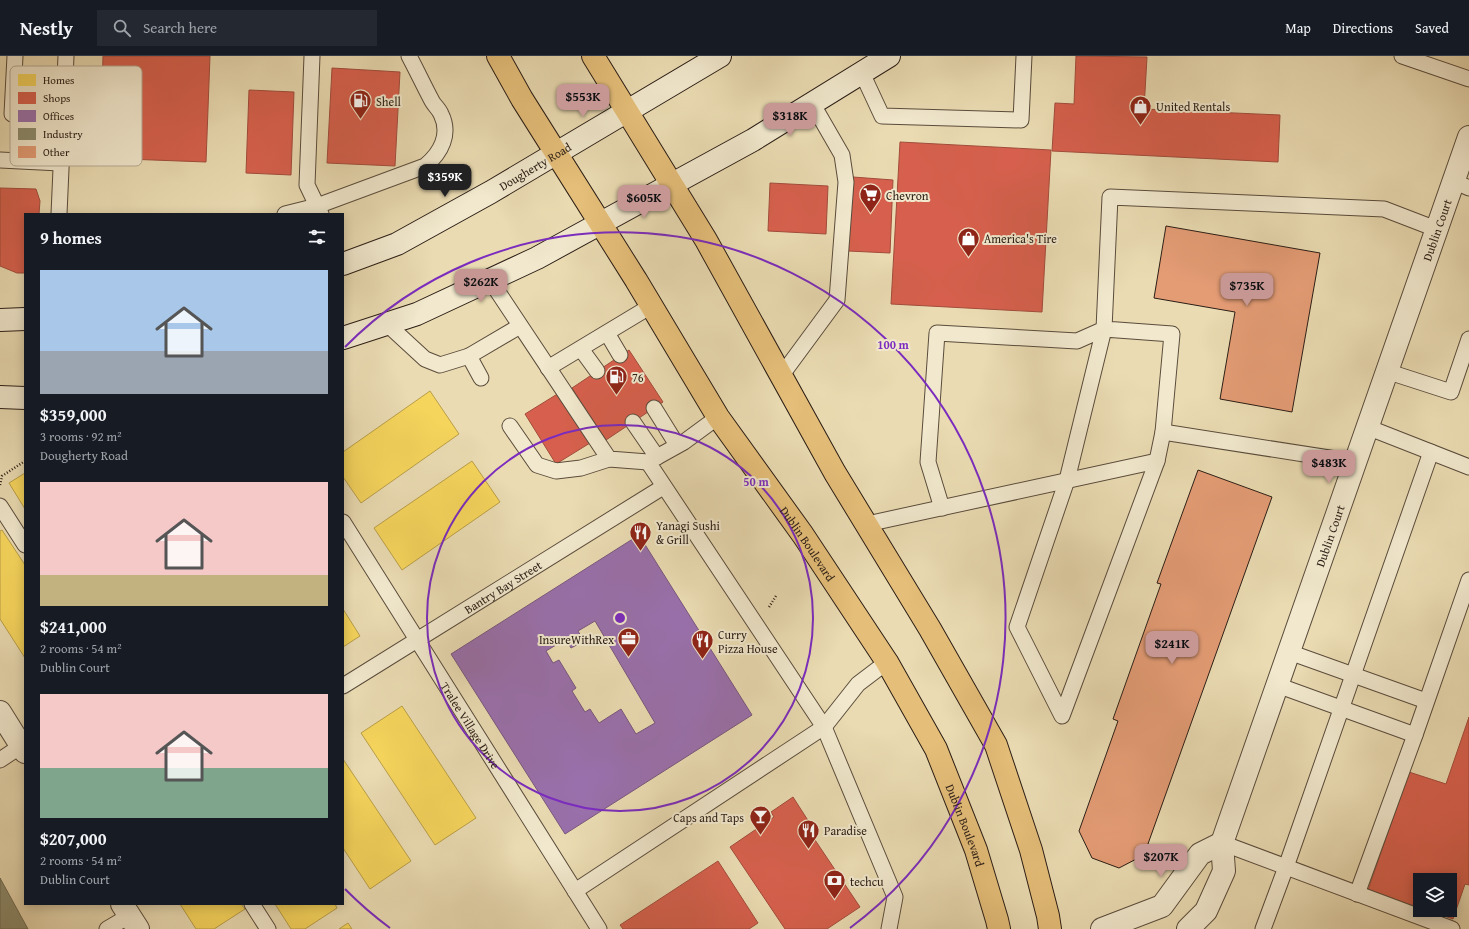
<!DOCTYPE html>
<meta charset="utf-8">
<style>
:root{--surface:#171b24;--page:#242831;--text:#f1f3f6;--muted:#9ea1a6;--line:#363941;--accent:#c59692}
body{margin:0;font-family:"Gentium Book Plus",serif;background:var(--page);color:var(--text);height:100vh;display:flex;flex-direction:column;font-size:15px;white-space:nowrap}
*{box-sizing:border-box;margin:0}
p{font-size:13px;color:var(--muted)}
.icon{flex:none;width:22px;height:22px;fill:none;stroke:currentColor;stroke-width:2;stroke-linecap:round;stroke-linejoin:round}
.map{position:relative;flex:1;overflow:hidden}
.details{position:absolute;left:24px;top:157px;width:320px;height:692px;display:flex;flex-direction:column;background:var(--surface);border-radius:0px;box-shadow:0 2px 10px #0003}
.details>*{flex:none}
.controls{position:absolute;left:1413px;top:817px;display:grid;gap:8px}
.controls a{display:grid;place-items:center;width:44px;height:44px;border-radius:0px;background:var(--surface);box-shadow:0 2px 10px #0003;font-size:20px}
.price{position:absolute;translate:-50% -34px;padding:0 9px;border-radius:8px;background:var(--accent);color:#111;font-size:13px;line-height:26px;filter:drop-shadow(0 1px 2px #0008)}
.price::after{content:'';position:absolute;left:50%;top:24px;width:12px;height:9px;margin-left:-6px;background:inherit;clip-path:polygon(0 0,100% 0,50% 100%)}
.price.on{background:#222;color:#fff}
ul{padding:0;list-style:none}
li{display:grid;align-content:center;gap:8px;height:212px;padding:0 16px}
li span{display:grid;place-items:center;height:124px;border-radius:0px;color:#555}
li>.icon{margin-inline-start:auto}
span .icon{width:72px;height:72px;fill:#fffc;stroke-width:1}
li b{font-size:17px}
h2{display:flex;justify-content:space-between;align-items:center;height:48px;padding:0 16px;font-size:17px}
header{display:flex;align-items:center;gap:24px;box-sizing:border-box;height:56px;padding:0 20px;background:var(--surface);border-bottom:1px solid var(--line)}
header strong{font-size:19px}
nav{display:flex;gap:22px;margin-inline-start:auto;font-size:14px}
.search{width:280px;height:36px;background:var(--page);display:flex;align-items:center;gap:10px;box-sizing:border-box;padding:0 14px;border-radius:0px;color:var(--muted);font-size:15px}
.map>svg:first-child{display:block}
</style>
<header>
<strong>Nestly</strong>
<div class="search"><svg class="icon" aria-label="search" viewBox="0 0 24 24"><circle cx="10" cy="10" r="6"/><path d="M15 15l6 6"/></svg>Search here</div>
<nav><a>Map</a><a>Directions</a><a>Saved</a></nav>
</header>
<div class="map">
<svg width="1469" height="873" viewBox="0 0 1469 873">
<rect width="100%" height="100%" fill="#eadbb2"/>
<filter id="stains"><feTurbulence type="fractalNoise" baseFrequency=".005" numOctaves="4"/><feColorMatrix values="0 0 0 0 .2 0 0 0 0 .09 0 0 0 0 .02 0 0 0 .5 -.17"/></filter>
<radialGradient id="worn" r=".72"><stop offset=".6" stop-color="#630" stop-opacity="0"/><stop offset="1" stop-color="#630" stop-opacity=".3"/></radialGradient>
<g fill="#f6d55c" stroke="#b99e47">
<path d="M 430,335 L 459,378 L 361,447 L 343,421 L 343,396 Z"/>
<path d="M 472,405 L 500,446 L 402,514 L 374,472 Z"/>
<path d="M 25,417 L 25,453 L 9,427 Z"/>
<path d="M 2,474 L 25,509 L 25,602 L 0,563 L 0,475 Z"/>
<path d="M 343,553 L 360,580 L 343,591 Z"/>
<path d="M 402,650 L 476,762 L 435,789 L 361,677 Z"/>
<path d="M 343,703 L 411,805 L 370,833 L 343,792 Z"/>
<path d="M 180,848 L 241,848 L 245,853 L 214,873 L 196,873 Z"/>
<path d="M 275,848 L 335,848 L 337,852 L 305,873 L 291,873 Z"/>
<path d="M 348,867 L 352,873 L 339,873 Z"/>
</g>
<g fill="#d6604d" stroke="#a24c3c">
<path d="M 103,0 L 210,0 L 206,106 L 100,102 Z"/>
<path d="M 1076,0 L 1147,1 L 1144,53 L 1280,59 L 1278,106 L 1052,95 L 1055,47 L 1074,48 Z"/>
<path d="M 332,12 L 400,16 L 395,110 L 327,107 Z"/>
<path d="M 249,34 L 294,36 L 291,119 L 246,117 Z"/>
<path d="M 900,86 L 1051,94 L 1042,256 L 891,248 Z"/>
<path d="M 853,121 L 893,124 L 890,197 L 848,195 Z"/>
<path d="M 770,127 L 828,130 L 826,178 L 768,175 Z"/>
<path d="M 0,132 L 36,133 L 40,145 L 39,158 L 25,158 L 25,217 L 17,217 L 0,210 Z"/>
<path d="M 629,294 L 663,346 L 606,384 L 572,332 Z"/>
<path d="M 559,337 L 590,387 L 556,408 L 525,358 Z"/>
<path d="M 1469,661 L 1469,829 L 1465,828 L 1453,863 L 1427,854 L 1450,854 L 1450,824 L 1420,824 L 1420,852 L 1368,834 L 1409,716 L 1446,728 Z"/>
<path d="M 793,741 L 809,766 L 805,769 L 860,851 L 827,873 L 785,873 L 730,791 L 774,761 L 771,756 Z"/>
<path d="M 718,805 L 758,867 L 749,873 L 623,873 L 620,869 Z"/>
</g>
<path fill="#9970ab" stroke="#78577e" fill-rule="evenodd" d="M 639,479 L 752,659 L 565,778 L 451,598 ZM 595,565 L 655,667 L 636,678 L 621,653 L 599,667 L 590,653 L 585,656 L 572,635 L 576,632 L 559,604 L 553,607 L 546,595 L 566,583 L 571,592 L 584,585 L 578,575 Z"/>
<path fill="#8c8c6e" stroke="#6f6b53" d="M 0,822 L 28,873 L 0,873 Z"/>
<g fill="#e49c75" stroke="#2a1d15">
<path d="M 1166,170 L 1320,197 L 1292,356 L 1220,343 L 1235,256 L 1154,242 Z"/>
<path d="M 1198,414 L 1272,441 L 1144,799 L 1119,812 L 1092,802 L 1079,775 L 1118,665 L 1113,663 L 1161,528 L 1157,527 Z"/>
</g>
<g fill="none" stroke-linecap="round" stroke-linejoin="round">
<defs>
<g id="lane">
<path d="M 312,0 L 307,129 L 321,158"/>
<path d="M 1402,0 L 1469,23"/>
<path d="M 862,17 L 882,60 L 1021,64 L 1024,0"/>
<path d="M 12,58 L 15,0"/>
<path d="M 0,104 L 60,107"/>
<path d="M 1453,125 L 1469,132"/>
<path d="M 59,158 L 66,0"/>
<path d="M 285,158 L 317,150 L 425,110 C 441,97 451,78 441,58 C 439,53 434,49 432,45 C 424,30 417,15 409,0"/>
<path d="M 490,224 L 609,403 L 648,406"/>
<path d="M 387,268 L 425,303 L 440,309 L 469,300 L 520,270"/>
<path d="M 607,277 L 620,299"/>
<path d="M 581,293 L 597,315"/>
<path d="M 469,300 L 481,322"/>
<path d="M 548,312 L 651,250"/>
<path d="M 1386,315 L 1451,336 L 1469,283"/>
<path d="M 781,320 L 837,244 L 846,126 L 842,99 L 812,47"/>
<path d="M 654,352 L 677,389"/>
<path d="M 718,361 L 684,386 L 648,406 L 824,671 L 895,841 L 889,873"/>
<path d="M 633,366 L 657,401"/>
<path d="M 510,370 L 537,409 L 556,415 L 581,412 L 609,403"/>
<path d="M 1367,371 L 1469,411"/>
<path d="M 1163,376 L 1355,406"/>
<path d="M 0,450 L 25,489"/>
<path d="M 942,452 L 928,406 L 937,277 L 1077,285 L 1104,273 L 1172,278 L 1163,376 L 1157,405 L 1062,660 L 1017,571 L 1067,424 L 1104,273 L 1110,141 L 1384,153 L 1436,173"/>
<path id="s1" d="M 343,466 L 599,873"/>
<path d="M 867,468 L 1157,405"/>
<path d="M 1289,596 L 1426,645"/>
<path d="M 1277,629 L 1415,679"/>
<path id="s2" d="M 343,630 L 663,431"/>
<path d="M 0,704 L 21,690"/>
<path d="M 1222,787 L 1452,873"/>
<path d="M 575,835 L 824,671 L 858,628 L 887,606"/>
<path d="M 1357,838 L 1415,679 L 1469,524"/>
<path d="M 252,848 L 268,873"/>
<path d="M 107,873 L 129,860"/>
<path d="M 1263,873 L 1286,811 L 1431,396"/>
</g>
<g id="street">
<path d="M 0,656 L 25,696"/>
<path d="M 122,848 L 138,873"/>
<path d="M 1102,873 L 1162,850 L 1200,798 L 1222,787"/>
<path id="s3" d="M 1188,873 L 1206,855 L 1224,815 L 1222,787 L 1469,81"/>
</g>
<g id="secondary">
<path id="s4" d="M 343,208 L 397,188 L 491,136 L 720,0"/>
<path d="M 0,264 L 25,263"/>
<path d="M 343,282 L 417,258 L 537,202 L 753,84 L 889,0"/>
<path d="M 0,341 L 25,342"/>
</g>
<g id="primary">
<path id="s5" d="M 498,0 L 522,43 L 636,224 L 718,361 L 803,479 L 887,606 L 936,693 L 976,794 L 997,864 L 999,873"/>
<path d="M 593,0 L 706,184 L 835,417 L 930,573 L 996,689 L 1031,794 L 1048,860 L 1050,873"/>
</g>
</defs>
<use href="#lane" stroke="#5a4c3c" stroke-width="17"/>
<use href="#street" stroke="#5a4c3c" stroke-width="24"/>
<use href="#secondary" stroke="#2a1d15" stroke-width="24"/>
<use href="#primary" stroke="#2a1d15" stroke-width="24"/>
<g stroke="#2a1d15" stroke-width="2.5" stroke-dasharray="1 2" stroke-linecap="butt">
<path d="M 0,429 L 2,420 L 25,405"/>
<path d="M 769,551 L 776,540"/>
</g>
<use href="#lane" stroke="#f1e8cd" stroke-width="15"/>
<use href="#street" stroke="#f1e8cd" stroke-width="22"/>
<use href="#secondary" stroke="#f1e8cd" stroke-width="22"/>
<use href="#primary" stroke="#e5be79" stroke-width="22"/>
</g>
<g fill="none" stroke="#7b2cbf" stroke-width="2">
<circle cx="620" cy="562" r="193"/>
<path d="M390 872A386 386 0 0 1 345 833M345 291A386 386 0 1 1 850 872"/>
</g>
<defs>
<symbol id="fuel-pin" viewBox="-11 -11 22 30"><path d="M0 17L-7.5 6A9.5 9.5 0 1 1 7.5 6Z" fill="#8f2418" stroke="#f1e8cd"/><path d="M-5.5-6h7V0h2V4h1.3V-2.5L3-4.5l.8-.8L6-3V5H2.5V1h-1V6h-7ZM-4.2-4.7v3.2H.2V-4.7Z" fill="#fff"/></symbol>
<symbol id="shop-pin" viewBox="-11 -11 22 30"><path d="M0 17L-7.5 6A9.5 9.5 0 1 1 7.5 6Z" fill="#8f2418" stroke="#f1e8cd"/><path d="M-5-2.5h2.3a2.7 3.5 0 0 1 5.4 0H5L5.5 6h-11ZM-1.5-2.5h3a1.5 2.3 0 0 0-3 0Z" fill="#fff"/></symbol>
<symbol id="supermarket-pin" viewBox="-11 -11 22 30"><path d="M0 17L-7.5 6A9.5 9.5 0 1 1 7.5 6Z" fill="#8f2418" stroke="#f1e8cd"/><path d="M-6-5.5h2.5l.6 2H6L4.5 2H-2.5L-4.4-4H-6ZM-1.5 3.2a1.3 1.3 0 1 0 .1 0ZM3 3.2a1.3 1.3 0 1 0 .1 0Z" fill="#fff"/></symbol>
<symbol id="restaurant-pin" viewBox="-11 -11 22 30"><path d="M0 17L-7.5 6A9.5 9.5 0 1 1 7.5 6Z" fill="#8f2418" stroke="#f1e8cd"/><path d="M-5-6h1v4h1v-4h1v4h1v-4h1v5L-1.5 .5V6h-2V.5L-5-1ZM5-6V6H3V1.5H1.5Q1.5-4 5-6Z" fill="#fff"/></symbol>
<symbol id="office-pin" viewBox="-11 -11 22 30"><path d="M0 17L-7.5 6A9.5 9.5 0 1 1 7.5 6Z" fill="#8f2418" stroke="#f1e8cd"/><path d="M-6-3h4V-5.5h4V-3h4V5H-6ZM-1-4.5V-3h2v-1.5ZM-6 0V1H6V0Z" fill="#fff"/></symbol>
<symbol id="bar-pin" viewBox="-11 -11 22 30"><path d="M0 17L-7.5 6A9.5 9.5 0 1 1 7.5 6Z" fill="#8f2418" stroke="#f1e8cd"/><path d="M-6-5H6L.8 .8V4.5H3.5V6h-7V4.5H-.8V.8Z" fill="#fff"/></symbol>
<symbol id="bank-pin" viewBox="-11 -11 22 30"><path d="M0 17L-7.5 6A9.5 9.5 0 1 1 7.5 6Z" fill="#8f2418" stroke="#f1e8cd"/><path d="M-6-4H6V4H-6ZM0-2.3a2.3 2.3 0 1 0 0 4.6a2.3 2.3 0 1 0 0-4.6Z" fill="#fff"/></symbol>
</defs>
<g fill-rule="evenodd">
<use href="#fuel-pin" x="348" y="32" width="25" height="34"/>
<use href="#shop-pin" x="1128" y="38" width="25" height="34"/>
<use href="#supermarket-pin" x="858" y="126" width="25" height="34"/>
<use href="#shop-pin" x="956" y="170" width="25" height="34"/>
<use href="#fuel-pin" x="604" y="308" width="25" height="34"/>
<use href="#restaurant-pin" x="628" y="464" width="25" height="34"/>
<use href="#office-pin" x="616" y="570" width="25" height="34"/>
<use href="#restaurant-pin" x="690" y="572" width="25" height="34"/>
<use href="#bar-pin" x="748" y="748" width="25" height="34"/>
<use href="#restaurant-pin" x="796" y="762" width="25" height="34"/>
<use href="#bank-pin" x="822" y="812" width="25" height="34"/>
</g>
<g text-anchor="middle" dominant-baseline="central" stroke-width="4" stroke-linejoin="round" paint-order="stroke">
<g font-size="12" fill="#2a1d15" stroke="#f1e8cd" text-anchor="start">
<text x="376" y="45">Shell</text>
<text x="1156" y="50">United Rentals</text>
<text x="886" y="139">Chevron</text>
<text x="984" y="182">America's Tire</text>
<text x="632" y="321">76</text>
<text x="656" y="469">Yanagi Sushi<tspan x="656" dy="14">&amp; Grill</tspan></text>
<text x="718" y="578">Curry<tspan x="718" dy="14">Pizza House</tspan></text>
<text x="614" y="583" text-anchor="end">InsureWithRex</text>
<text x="744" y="761" text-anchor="end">Caps and Taps</text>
<text x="824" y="774">Paradise</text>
<text x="850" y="825">techcu</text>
</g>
<g font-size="12" fill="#2a1d15" stroke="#f1e8cd">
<text stroke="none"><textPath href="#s4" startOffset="216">Dougherty Road</textPath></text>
<text stroke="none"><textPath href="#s3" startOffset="747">Dublin Court</textPath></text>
<text stroke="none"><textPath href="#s3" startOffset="423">Dublin Court</textPath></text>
<text stroke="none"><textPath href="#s5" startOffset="578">Dublin Boulevard</textPath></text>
<text stroke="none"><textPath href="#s2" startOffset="188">Bantry Bay Street</textPath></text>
<text stroke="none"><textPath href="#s1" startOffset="240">Tralee Village Drive</textPath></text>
<text stroke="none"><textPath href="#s5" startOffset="902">Dublin Boulevard</textPath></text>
</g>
</g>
<rect x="10" y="10" width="132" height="100" rx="6" fill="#f1e8cd" stroke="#b5ab96" stroke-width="1"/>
<rect x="18" y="18" width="18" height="12" fill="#f6d55c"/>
<rect x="18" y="36" width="18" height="12" fill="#d6604d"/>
<rect x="18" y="54" width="18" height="12" fill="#9970ab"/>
<rect x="18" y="72" width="18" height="12" fill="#8c8c6e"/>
<rect x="18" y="90" width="18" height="12" fill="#e49c75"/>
<g font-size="11" fill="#2a1d15">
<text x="43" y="28">Homes</text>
<text x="43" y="46">Shops</text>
<text x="43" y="64">Offices</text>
<text x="43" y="82">Industry</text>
<text x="43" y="100">Other</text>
</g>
<circle cx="620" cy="562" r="6" fill="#7b2cbf" stroke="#f1e8cd" stroke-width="2"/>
<g font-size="12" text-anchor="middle" font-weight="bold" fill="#7b2cbf" stroke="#f1e8cd" stroke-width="4" stroke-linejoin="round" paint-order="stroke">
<text x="893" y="293">100 m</text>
<text x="756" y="430">50 m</text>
</g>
<rect width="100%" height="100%" filter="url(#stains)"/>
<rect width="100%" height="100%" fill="url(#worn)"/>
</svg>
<div class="controls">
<a><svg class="icon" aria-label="layers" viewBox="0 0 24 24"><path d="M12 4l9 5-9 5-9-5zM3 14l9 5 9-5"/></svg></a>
</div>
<b class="price" style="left:583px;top:62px">$553K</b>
<b class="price" style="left:790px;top:81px">$318K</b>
<b class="price on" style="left:445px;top:142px">$359K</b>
<b class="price" style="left:644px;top:163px">$605K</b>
<b class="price" style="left:481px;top:247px">$262K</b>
<b class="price" style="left:1247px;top:251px">$735K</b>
<b class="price" style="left:1329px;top:428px">$483K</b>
<b class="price" style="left:1172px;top:609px">$241K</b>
<b class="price" style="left:1161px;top:822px">$207K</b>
<section class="details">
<h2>9 homes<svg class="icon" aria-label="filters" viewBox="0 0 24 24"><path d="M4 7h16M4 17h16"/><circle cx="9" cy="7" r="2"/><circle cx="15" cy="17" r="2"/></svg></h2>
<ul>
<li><span style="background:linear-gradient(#a9c7e8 65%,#9aa5b1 0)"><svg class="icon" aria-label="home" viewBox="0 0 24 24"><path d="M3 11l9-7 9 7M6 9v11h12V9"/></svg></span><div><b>$359,000</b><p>3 rooms · 92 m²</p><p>Dougherty Road</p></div></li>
<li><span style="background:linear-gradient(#f6c9c9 75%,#c2b280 0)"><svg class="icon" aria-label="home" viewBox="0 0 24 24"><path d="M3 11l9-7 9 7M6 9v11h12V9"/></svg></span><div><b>$241,000</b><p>2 rooms · 54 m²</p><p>Dublin Court</p></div></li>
<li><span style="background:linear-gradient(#f6c9c9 60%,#7fa58c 0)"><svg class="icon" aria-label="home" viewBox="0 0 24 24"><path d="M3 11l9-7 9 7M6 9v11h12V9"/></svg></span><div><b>$207,000</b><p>2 rooms · 54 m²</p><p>Dublin Court</p></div></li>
</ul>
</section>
</div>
